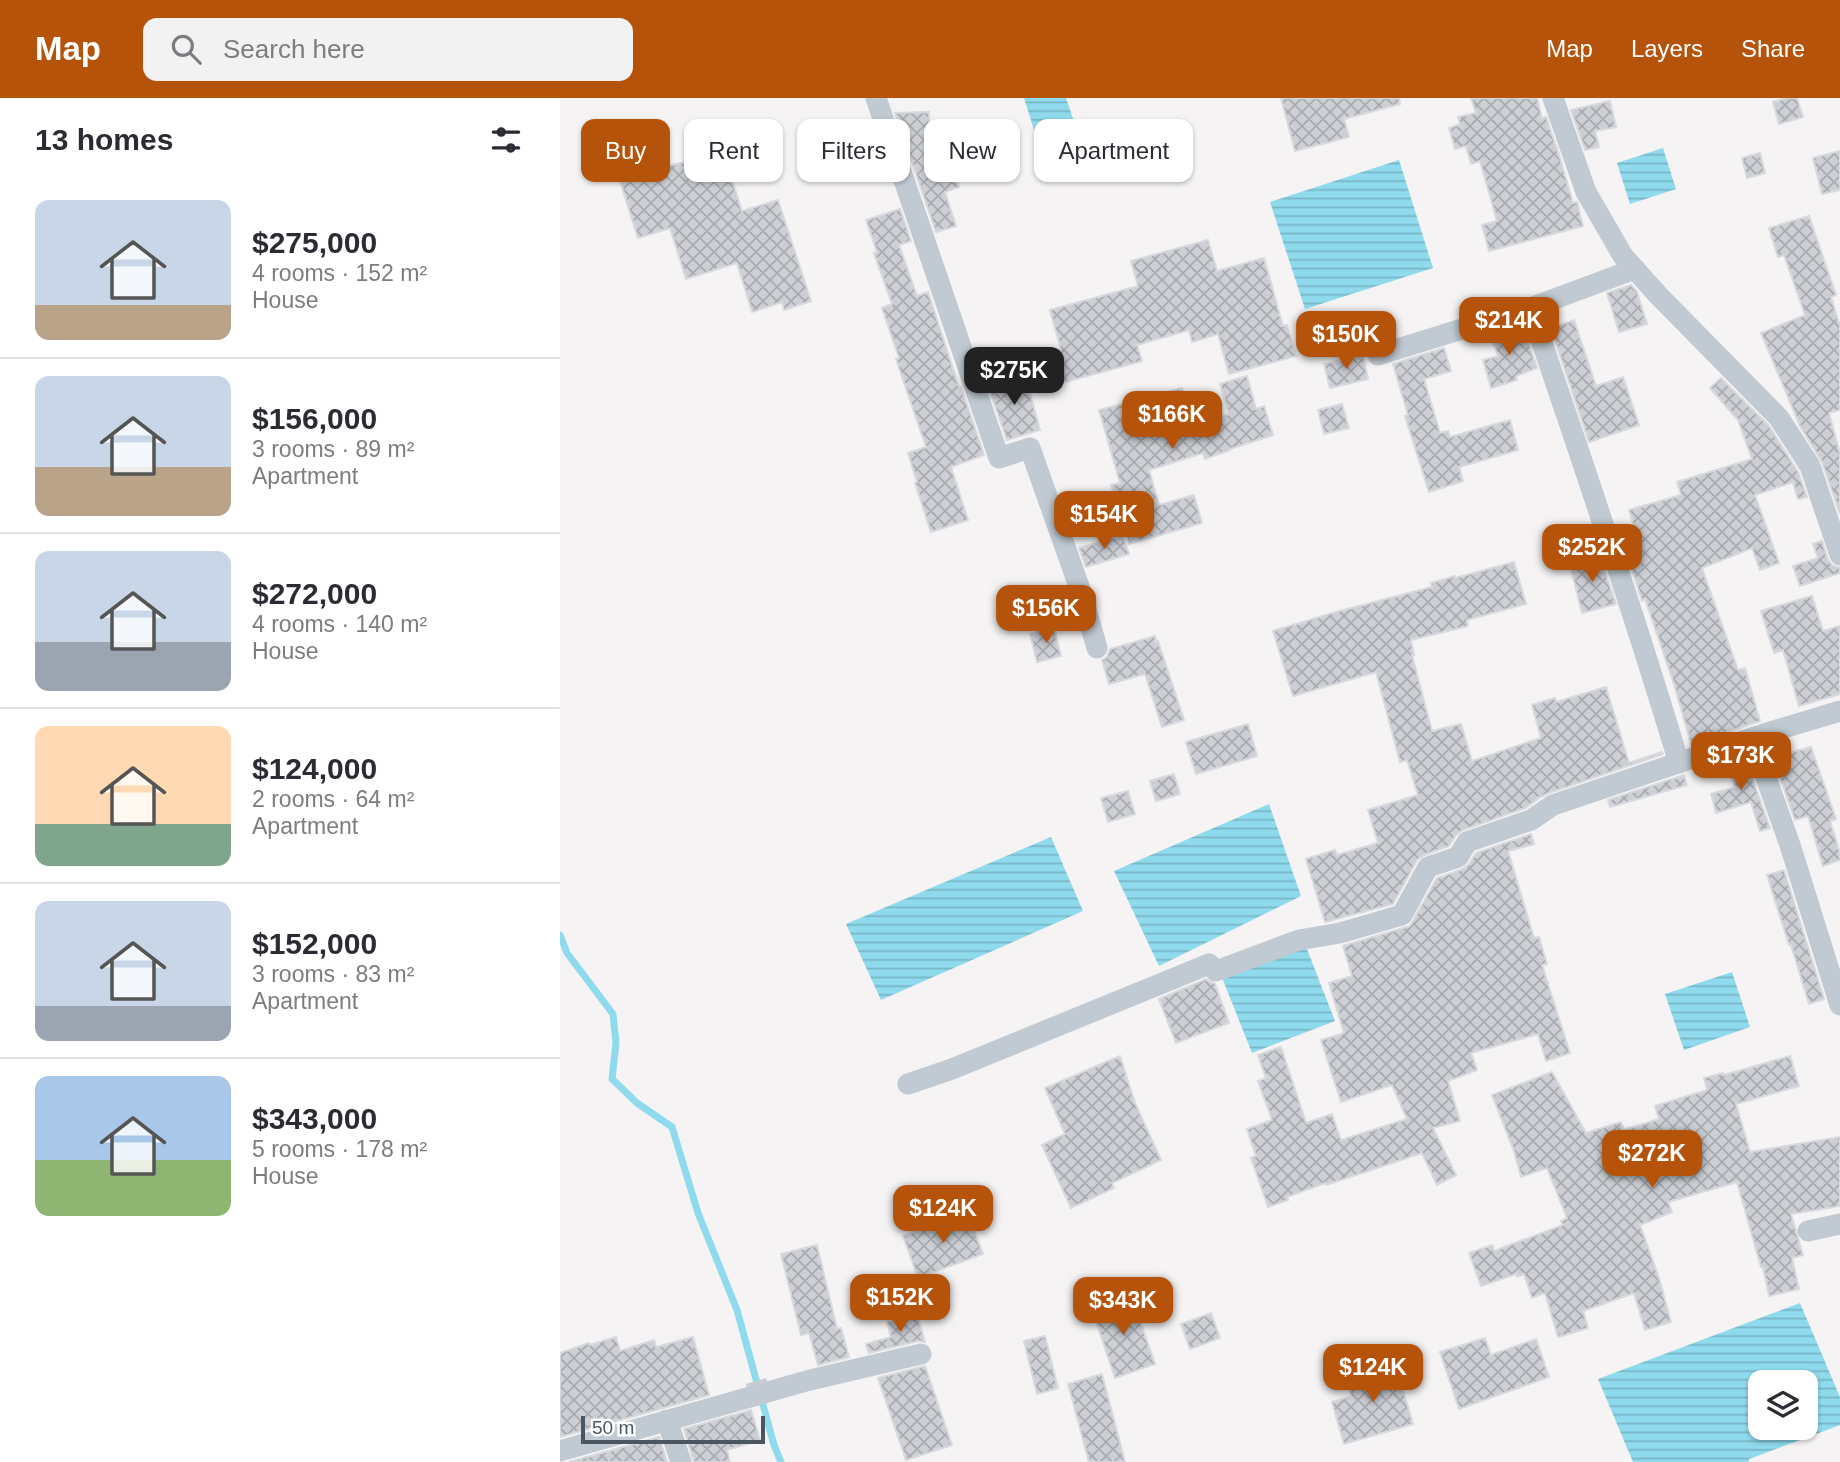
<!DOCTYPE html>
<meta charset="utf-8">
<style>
:root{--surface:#fff;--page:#f2f2f3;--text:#2b2b33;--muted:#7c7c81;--line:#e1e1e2;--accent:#b45309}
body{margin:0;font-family:Arial,sans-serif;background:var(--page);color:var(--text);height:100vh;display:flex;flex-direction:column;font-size:26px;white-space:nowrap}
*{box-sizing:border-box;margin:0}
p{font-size:23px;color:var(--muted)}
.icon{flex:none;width:38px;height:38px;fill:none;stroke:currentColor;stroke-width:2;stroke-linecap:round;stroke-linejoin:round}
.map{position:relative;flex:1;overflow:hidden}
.details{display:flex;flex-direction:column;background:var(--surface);width:560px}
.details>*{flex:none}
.hud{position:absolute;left:21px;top:21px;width:665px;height:63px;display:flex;gap:14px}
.buttons{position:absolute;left:1188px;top:1272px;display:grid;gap:14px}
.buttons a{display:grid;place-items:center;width:70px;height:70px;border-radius:14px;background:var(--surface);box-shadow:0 2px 5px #0004;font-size:35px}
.scale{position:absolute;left:21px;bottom:18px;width:184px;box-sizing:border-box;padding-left:7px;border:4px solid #4a5661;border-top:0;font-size:19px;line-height:24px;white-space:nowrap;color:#4a5661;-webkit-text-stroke:5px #fff;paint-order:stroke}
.price{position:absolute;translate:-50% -60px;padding:0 16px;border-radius:14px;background:var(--accent);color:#fff;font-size:23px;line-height:46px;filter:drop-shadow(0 2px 4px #0008)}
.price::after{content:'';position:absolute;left:50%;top:42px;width:21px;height:16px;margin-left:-10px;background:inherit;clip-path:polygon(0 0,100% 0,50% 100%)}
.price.on{background:#222;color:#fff}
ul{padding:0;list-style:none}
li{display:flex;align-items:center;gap:21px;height:175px;padding:0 35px}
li+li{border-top:2px solid var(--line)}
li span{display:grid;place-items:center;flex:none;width:196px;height:140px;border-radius:14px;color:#555}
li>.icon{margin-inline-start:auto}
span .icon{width:84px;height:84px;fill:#fffc;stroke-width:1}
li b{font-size:30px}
h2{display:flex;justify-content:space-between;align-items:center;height:84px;padding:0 35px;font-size:30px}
.tag{padding:0 24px;border-radius:14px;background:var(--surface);box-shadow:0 2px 5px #0004;font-size:24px;line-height:63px}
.tag.on{background:var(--accent);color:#fff}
header{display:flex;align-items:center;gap:42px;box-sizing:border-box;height:98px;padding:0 35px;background:var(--accent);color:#fff}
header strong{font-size:33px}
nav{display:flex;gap:38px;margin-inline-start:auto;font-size:24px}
.search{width:490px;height:63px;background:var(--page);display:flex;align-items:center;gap:18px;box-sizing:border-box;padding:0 24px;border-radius:14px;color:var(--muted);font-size:26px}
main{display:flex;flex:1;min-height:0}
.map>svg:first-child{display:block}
</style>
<header>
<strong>Map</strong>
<div class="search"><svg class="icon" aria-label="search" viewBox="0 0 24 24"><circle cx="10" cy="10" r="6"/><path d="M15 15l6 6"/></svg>Search here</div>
<nav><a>Map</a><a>Layers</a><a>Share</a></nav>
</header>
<main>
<section class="details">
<h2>13 homes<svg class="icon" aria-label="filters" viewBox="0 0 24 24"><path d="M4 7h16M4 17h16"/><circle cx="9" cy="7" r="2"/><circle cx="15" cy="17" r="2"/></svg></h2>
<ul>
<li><span style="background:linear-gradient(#c9d6e8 75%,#b9a48a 0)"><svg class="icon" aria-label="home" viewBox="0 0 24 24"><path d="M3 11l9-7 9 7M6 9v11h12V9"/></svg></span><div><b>$275,000</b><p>4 rooms · 152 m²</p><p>House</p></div></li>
<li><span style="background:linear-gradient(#c9d6e8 65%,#b9a48a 0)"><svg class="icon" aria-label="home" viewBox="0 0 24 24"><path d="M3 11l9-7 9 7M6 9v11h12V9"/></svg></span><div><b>$156,000</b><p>3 rooms · 89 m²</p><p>Apartment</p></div></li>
<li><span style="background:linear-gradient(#c9d6e8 65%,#9aa5b1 0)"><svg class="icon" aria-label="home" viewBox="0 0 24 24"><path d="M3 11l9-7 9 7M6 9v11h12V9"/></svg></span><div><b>$272,000</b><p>4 rooms · 140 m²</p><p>House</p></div></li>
<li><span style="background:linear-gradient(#ffd9b3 70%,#7fa58c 0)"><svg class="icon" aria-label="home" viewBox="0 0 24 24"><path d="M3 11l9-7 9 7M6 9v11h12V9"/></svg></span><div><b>$124,000</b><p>2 rooms · 64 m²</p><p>Apartment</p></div></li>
<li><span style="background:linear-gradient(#c9d6e8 75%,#9aa5b1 0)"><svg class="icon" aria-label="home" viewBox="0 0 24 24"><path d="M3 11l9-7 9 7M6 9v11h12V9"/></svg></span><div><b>$152,000</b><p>3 rooms · 83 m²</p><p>Apartment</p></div></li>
<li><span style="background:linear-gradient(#a9c7e8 60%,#8fb573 0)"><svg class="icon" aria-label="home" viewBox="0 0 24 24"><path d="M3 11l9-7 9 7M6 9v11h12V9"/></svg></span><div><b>$343,000</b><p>5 rooms · 178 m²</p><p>House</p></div></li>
</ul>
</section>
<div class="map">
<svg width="1280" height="1364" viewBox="0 0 1280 1364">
<defs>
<pattern id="water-rules" width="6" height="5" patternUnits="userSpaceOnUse" patternTransform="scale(1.75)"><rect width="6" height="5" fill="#90daee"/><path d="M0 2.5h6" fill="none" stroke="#78b4c4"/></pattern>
<pattern id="building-cross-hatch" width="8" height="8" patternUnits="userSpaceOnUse" patternTransform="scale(1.75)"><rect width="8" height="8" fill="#cdcfd5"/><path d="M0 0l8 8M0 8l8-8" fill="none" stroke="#a8abb0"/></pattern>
</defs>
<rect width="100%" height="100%" fill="#f5f3f3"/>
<g fill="url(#water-rules)" fill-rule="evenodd">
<path d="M 506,0 L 520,41 L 481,54 L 464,0 Z"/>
<path d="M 1103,50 L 1116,91 L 1070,106 L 1057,65 Z"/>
<path d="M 839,62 L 873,170 L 745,211 L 710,104 Z"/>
<path d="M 709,706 L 741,798 L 599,868 L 554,773 Z"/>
<path d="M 491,739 L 523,813 L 321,902 L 286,826 Z"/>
<path d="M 745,846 L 775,923 L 692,955 L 661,877 Z"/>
<path d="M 1172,874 L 1190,929 L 1124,952 L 1105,896 Z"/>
<path d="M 1240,1205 L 1280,1299 L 1280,1327 L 1189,1361 L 1189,1364 L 1073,1364 L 1038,1281 ZM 1200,1284 L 1246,1284 L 1246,1330 L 1200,1330 Z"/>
</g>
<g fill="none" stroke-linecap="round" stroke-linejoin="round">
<path stroke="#90daee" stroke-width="7" d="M 0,837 L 7,855 L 53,916 L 56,945 L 52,981 L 77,1005 L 112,1029 L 138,1115 L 177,1212 L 214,1347 L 221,1364"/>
</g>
<g fill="url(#building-cross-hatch)" stroke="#d7d9de" stroke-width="2">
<path d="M 721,0 L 839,0 L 840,6 L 784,21 L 789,39 L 735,53 Z"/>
<path d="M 911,0 L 977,0 L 982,20 L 986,19 L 1000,60 L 1013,105 L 1017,104 L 1023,128 L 929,153 L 922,127 L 937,123 L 920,63 L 911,66 L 906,48 L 895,51 L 889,30 L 900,26 L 898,19 L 916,15 Z"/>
<path d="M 1226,0 L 1237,0 L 1243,19 L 1219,26 L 1213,4 Z"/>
<path d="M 1050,3 L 1056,29 L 1035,33 L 1039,49 L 1025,52 L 1011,12 Z"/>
<path d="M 369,14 L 370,43 L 383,39 L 399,89 L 385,94 L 396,128 L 376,134 L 335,15 Z"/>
<path d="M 1280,53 L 1280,92 L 1262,96 L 1253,60 Z"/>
<path d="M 1200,55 L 1205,75 L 1187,80 L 1182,60 Z"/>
<path d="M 164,57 L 182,113 L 218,102 L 251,203 L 224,212 L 222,204 L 192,214 L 177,165 L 126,181 L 110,130 L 78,140 L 60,83 L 111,67 Z"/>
<path d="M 340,111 L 351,143 L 339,147 L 357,198 L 368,194 L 399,289 L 401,289 L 424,357 L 391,369 L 408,422 L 371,434 L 355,385 L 357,384 L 348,355 L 366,349 L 336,261 L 339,260 L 322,210 L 332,206 L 314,155 L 317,154 L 306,122 Z"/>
<path d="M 1249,118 L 1276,197 L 1271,199 L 1280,228 L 1280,312 L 1269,315 L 1280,356 L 1280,416 L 1262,364 L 1240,328 L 1201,235 L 1245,217 L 1224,157 L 1218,159 L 1209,130 Z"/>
<path d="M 648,142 L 657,173 L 704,160 L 723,228 L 727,227 L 736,258 L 669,276 L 658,236 L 632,244 L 629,232 L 577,247 L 582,263 L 487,289 L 479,259 L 501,252 L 490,212 L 578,188 L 571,163 Z"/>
<path d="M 1071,187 L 1077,194 L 1087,226 L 1059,234 L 1047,195 Z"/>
<path d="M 1014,222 L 1036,288 L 1063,279 L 1079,327 L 1029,344 L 991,230 Z"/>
<path d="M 962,226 L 977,270 L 956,278 L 957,282 L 931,290 L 923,262 L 938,258 L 930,236 Z"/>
<path d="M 884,250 L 891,273 L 864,281 L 880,335 L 888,333 L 890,339 L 950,322 L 958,352 L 899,369 L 903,383 L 869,394 L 845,318 L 848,317 L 833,266 Z"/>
<path d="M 803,257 L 808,281 L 770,290 L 764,266 Z"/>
<path d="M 441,278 L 444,287 L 466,281 L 480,332 L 447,342 L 426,282 Z"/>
<path d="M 687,278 L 696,311 L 704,308 L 713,337 L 670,351 L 670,352 L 645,361 L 643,355 L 589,372 L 599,407 L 634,397 L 642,425 L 569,446 L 551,387 L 560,385 L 539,312 L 622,290 L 633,328 L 669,316 L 660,286 Z"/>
<path d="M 1161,280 L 1209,328 L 1238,374 L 1247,399 L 1238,401 L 1233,384 L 1195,397 L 1219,465 L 1200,472 L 1192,450 L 1142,470 L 1178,572 L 1185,570 L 1200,623 L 1131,646 L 1114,586 L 1085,501 L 1082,503 L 1064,446 L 1075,442 L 1072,430 L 1074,429 L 1069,412 L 1121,397 L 1117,384 L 1192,361 L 1178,322 L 1150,290 Z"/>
<path d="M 782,306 L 789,330 L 764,336 L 758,312 Z"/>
<path d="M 563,437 L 569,456 L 526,469 L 519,450 Z"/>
<path d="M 1262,443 L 1268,462 L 1272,467 L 1280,470 L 1280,475 L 1240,488 L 1233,468 L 1258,460 L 1253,446 Z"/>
<path d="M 1039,456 L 1056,506 L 1022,515 L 1009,463 Z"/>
<path d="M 954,464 L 966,506 L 907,522 L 908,528 L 851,542 L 854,557 L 852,557 L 872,633 L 901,626 L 912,663 L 981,640 L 972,607 L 995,600 L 996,604 L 1046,589 L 1069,665 L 1102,654 L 1103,656 L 989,695 L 978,700 L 978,701 L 965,710 L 903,732 L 896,737 L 889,748 L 864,757 L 857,762 L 833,806 L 765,824 L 746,761 L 775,752 L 777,757 L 818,745 L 808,712 L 858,697 L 847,662 L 840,664 L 816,574 L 733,598 L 713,533 L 776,514 L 872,489 L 871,485 L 895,478 L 895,480 Z"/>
<path d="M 506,492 L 514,517 L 503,520 L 496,495 Z"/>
<path d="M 1252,498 L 1263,533 L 1280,528 L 1280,596 L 1239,608 L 1223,552 L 1214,555 L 1201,513 Z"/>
<path d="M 494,530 L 501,558 L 477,564 L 470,536 Z"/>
<path d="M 595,538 L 596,544 L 598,543 L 624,622 L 602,629 L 585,576 L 549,586 L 542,562 L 547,559 L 550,551 Z"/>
<path d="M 688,626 L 697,658 L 636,676 L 626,644 Z"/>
<path d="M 1218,645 L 1221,657 L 1251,649 L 1276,721 L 1270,723 L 1280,755 L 1280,762 L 1263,768 L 1248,718 L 1235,722 L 1209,648 Z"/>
<path d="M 1184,657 L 1210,730 L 1200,733 L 1191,704 L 1156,715 L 1151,696 L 1175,689 L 1167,662 Z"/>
<path d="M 614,676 L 620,696 L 596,703 L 590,683 Z"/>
<path d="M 1124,677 L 1127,687 L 1050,709 L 1048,702 Z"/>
<path d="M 568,693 L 575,716 L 548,724 L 541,700 Z"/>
<path d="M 971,736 L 974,746 L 948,753 L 974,840 L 979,839 L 987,866 L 982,867 L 1010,955 L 986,963 L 978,936 L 911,955 L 917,972 L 888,983 L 900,1023 L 873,1030 L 896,1077 L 877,1087 L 862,1055 L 766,1087 L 765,1085 L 727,1099 L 728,1102 L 708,1109 L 691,1060 L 696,1058 L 687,1031 L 712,1022 L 698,983 L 706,980 L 698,957 L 721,949 L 746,1025 L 772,1016 L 781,1042 L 847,1021 L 832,987 L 781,1004 L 761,942 L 784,935 L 769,885 L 792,878 L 783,848 L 850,828 L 877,780 L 903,771 L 909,766 L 916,755 Z"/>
<path d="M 1224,772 L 1264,901 L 1249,906 L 1231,847 L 1229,847 L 1207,777 Z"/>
<path d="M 646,881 L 655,886 L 669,925 L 616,945 L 599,901 Z"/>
<path d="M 560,958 L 575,1005 L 601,1062 L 552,1085 L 554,1090 L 511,1110 L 482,1047 L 505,1036 L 485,990 Z"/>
<path d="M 1230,958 L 1239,988 L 1176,1006 L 1190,1054 L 1280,1039 L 1280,1108 L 1231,1116 L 1243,1157 L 1232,1160 L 1239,1191 L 1209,1198 L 1203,1169 L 1201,1169 L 1177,1084 L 1108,1104 L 1112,1114 L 1080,1127 L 1099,1180 L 1111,1224 L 1085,1232 L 1074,1195 L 1023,1213 L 1028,1230 L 998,1239 L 985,1195 L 972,1200 L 964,1176 L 957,1179 L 956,1176 L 921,1188 L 909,1155 L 932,1147 L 934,1153 L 1003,1127 L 1001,1123 L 1007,1120 L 987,1070 L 961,1079 L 954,1053 L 932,997 L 992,974 L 1026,1035 L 1061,1024 L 1064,1032 L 1099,1021 L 1095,1008 L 1147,992 L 1144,980 L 1163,975 L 1164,977 Z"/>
<path d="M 407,1114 L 423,1156 L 358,1180 L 343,1138 Z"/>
<path d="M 257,1147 L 277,1231 L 281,1230 L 289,1259 L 258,1267 L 249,1235 L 241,1237 L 221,1156 Z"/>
<path d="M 571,1197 L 595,1266 L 555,1280 L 532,1211 Z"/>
<path d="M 651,1215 L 660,1240 L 630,1251 L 621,1226 Z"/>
<path d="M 357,1216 L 365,1244 L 358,1243 L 309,1255 L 306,1246 L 331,1239 L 327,1224 Z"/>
<path d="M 485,1238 L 498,1290 L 477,1296 L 464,1243 Z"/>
<path d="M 56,1239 L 60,1253 L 94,1242 L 96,1249 L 133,1239 L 149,1297 L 0,1339 L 0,1255 L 29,1245 L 30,1247 Z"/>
<path d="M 925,1240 L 931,1257 L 976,1241 L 989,1279 L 899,1311 L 880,1254 Z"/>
<path d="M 835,1264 L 853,1326 L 784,1346 L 772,1304 L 791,1298 L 786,1278 Z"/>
<path d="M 365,1268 L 392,1347 L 346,1362 L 318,1280 Z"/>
<path d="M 542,1276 L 565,1364 L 529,1364 L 508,1286 Z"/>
<path d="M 191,1312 L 200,1342 L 167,1352 L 170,1364 L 134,1364 L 124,1331 Z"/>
<path d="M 99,1339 L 107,1364 L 9,1364 Z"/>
</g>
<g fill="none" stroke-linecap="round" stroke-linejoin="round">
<path stroke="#caccce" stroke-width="21" stroke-dasharray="21 10" stroke-linecap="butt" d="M 196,1283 L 203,1307"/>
<g stroke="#c1cad2" stroke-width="21">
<path d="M 316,0 L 439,360 L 470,350 L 521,494 L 537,550"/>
<path d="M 993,0 L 1026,94 L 1063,158 L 1098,197 L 1219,320 L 1250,368 L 1280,457"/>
<path d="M 970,210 C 1022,361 1073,512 1119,665"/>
<path d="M 818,257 L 970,210 L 1075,171"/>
<path d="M 1192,640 L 1230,747 L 1280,907"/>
<path d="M 348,986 L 392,971 L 649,866 L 656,873 L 739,842 L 780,835 L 842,817 L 868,769 L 898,759 L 907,744 L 971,722 L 993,707 L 1210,634 L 1280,613"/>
<path d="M 1248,1133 L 1280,1126"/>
<path d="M 107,1322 L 121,1364"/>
<path d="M 0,1353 L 250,1282 L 361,1256"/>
</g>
</g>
</svg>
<div class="buttons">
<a><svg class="icon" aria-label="layers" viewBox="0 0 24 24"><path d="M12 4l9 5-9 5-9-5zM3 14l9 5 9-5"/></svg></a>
</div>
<div class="scale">50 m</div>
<b class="price" style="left:949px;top:259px">$214K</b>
<b class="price" style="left:786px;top:273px">$150K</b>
<b class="price on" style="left:454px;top:309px">$275K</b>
<b class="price" style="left:612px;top:353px">$166K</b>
<b class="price" style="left:544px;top:453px">$154K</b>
<b class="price" style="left:1032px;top:486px">$252K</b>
<b class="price" style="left:486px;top:547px">$156K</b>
<b class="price" style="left:1181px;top:694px">$173K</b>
<b class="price" style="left:1092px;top:1092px">$272K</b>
<b class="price" style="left:383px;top:1147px">$124K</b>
<b class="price" style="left:340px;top:1236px">$152K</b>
<b class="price" style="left:563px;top:1239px">$343K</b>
<b class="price" style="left:813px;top:1306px">$124K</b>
<div class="hud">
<a class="tag on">Buy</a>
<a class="tag">Rent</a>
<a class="tag">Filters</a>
<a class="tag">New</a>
<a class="tag">Apartment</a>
</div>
</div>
</main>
